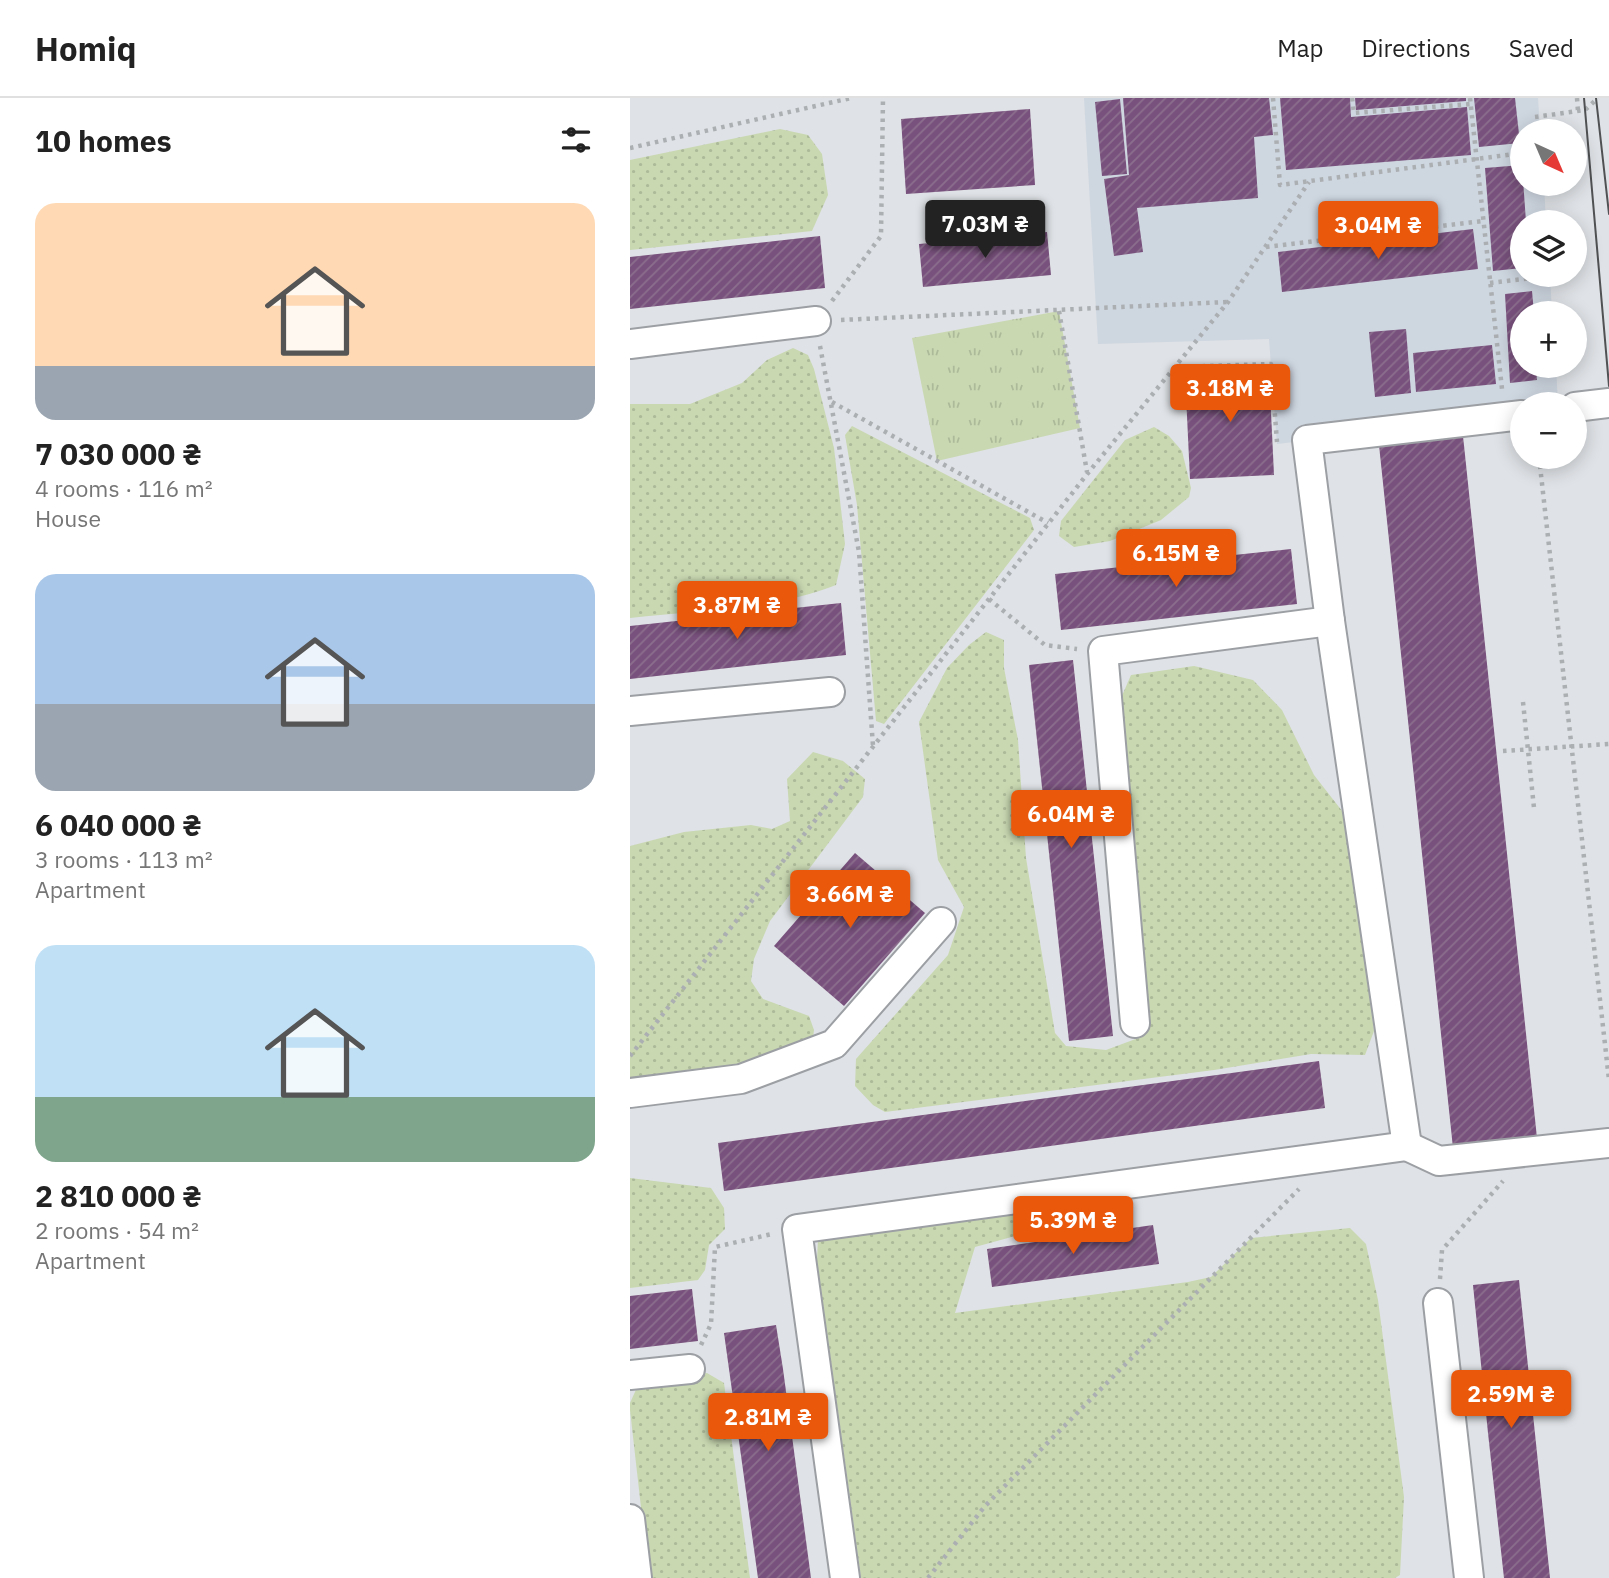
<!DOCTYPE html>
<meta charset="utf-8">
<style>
:root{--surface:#fff;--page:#f2f2f2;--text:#222;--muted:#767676;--line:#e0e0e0;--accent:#ea580c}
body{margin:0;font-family:"IBM Plex Sans",sans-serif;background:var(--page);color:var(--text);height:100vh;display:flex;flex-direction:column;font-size:26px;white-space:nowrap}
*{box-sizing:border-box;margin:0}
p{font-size:23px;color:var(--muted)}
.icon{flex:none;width:38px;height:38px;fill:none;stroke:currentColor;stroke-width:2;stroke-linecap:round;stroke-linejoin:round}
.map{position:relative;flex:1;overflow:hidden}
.drawer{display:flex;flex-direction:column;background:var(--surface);width:630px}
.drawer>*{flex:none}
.needle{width:46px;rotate:136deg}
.controls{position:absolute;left:880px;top:21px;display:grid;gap:14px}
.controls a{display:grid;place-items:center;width:77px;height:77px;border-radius:50%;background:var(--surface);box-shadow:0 4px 18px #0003;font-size:35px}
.price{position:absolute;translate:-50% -60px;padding:0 16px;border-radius:7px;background:var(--accent);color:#fff;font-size:23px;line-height:46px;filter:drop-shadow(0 2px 4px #0008)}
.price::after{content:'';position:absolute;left:50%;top:42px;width:21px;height:16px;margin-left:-10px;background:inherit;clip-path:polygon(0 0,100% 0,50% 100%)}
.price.current{background:#222;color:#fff}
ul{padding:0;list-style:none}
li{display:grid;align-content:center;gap:14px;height:371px;padding:0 35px}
li span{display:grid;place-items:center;height:217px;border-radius:21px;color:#555}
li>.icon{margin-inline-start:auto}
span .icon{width:126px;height:126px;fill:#fffc;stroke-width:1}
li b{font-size:30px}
h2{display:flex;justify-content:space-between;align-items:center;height:84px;padding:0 35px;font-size:30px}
header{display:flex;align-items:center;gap:42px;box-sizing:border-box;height:98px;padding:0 35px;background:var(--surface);border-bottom:2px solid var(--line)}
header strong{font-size:33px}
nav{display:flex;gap:38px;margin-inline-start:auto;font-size:24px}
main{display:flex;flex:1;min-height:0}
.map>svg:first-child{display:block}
</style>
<header>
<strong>Homiq</strong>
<nav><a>Map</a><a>Directions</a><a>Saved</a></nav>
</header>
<main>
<section class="drawer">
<h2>10 homes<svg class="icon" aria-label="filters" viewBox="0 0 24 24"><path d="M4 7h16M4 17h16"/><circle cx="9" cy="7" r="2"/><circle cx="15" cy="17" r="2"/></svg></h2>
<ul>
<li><span style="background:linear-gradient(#ffd9b3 75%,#9aa5b1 0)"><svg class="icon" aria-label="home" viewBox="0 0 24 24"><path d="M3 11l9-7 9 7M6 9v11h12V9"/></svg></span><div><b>7 030 000 ₴</b><p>4 rooms · 116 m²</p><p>House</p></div></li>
<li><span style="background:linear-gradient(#a9c7e8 60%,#9aa5b1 0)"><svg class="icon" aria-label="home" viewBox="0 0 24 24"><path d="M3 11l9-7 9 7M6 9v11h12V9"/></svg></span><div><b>6 040 000 ₴</b><p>3 rooms · 113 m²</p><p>Apartment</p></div></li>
<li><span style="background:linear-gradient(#bfe0f5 70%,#7fa58c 0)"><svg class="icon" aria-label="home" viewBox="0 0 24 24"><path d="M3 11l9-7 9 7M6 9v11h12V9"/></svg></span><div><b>2 810 000 ₴</b><p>2 rooms · 54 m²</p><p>Apartment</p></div></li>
</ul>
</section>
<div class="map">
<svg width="979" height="1480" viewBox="0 0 979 1480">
<defs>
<pattern id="grass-dots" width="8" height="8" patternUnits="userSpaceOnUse" patternTransform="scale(1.75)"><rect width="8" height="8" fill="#c9d8b1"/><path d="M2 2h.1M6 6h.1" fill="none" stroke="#adba99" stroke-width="1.8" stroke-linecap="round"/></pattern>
<pattern id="park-tufts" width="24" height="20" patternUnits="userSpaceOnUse" patternTransform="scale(1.75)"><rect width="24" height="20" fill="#c9d8b1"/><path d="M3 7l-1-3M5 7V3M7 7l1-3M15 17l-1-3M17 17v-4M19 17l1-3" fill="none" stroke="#adba99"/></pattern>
<pattern id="building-hatch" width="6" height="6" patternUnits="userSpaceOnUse" patternTransform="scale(1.75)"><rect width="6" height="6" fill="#78517c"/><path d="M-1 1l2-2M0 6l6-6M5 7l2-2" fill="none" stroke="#8b6e8e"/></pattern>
</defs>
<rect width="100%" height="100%" fill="#dfe2e6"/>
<path fill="#ced6e0" d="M 454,0 L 908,0 L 910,33 L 892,33 L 892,86 L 914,86 L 916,124 L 892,124 L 892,177 L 920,177 L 922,215 L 892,215 L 892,268 L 926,268 L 928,306 L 892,306 L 892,317 L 647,346 L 639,241 L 468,246 Z"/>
<g fill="url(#grass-dots)">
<path d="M 150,31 L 178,37 L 192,56 L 198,97 L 182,133 L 0,152 L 0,62 Z"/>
<path d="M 163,250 L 178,257 L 184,271 L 204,350 L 215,446 L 206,487 C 144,512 67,512 0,520 L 0,306 L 60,306 L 112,285 L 137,262 Z"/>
<path d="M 222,328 L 400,420 L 404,432 L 254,626 L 246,623 L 227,407 L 215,337 Z"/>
<path d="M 524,329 L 539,338 L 552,353 L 561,390 L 559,399 L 531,422 L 480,443 L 444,449 L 429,438 L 431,423 L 495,342 Z"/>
<path d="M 356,534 L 374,542 L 374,570 L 388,642 L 396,760 L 425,935 L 436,948 L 476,952 L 511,939 L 518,906 L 491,600 L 501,577 L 564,568 L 623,582 L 652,612 L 684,677 L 716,718 L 744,933 L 735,957 L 681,956 L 584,972 L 255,1014 L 243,1007 L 225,988 L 226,961 L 318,857 L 334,809 L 308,762 L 289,624 L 317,570 L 339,547 Z"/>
<path d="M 183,654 L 213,663 L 235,681 L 233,699 L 140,823 L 124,861 L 121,883 L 133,901 L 179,918 L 184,932 L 182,948 L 115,968 L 0,985 L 0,748 L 54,734 L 121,727 L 142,731 L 160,723 L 157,681 Z"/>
<path d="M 0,1080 L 81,1090 L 94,1110 L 95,1131 L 79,1147 L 75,1172 L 68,1182 L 0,1190 Z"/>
<path d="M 379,1110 L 393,1120 L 389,1137 L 345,1149 L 325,1215 L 558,1184 L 581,1179 L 621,1140 L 720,1130 L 736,1146 L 748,1202 L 774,1399 L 770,1477 L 765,1480 L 231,1480 L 187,1163 L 188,1140 Z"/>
<path d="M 77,1275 L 94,1285 L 120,1480 L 19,1480 L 0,1312 L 0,1305 L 9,1285 Z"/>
</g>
<path fill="url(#park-tufts)" d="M 429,213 L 450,330 L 307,363 L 282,240 Z"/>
<g fill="url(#building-hatch)">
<path d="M 493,0 L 639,0 L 643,37 L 624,39 L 628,100 L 507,110 L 513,154 L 484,158 L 474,81 L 499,77 Z"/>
<path d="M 650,0 L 720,0 L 721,19 L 837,9 L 841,57 L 656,72 Z"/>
<path d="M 725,0 L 836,0 L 836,3 L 726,12 Z"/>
<path d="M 844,0 L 885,0 L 890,45 L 849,49 Z"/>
<path d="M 490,1 L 497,76 L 472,78 L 465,4 Z"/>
<path d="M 400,11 L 405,87 L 276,96 L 271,21 Z"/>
<path d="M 892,67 L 896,124 L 892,124 L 892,170 L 863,173 L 855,70 Z"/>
<path d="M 843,131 L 848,171 L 652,194 L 648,154 Z"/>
<path d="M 417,134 L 421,177 L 293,189 L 289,146 Z"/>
<path d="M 190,138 L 195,190 L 0,211 L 0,159 Z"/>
<path d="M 902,193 L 904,215 L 892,215 L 892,268 L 906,268 L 907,282 L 880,285 L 875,196 Z"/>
<path d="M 776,231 L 781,295 L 745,299 L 739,234 Z"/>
<path d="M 862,247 L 866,286 L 786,294 L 783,255 Z"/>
<path d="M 639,272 L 644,377 L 560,381 L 555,276 Z"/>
<path d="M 833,338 L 907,1040 L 823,1050 L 749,347 Z"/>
<path d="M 661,451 L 667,506 L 431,532 L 425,476 Z"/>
<path d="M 211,505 L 216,557 L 0,581 L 0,528 Z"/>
<path d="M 443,562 L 483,938 L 439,943 L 399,567 Z"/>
<path d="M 225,755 L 295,815 L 214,908 L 144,848 Z"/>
<path d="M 689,963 L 695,1010 L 94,1093 L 88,1045 Z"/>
<path d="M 523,1127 L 529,1166 L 362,1189 L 357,1151 Z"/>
<path d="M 889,1182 L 920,1480 L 874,1480 L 858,1335 L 843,1187 Z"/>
<path d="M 62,1191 L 68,1243 L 0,1251 L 0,1198 Z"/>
<path d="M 146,1227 L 153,1271 L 181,1480 L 128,1480 L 94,1235 Z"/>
</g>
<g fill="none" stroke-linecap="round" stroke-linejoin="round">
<defs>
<g id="minor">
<path d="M 0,246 L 186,223"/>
<path d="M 945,309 L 979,305"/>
<path d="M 0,613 L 200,594"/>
<path d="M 505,925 L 473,553 L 700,523"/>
<path d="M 0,995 L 111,981 L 204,946 L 311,824"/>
<path d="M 777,1048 L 809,1063 L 979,1045"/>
<path d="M 808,1205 L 839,1480"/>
<path d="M 0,1277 L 60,1271"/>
<path d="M 0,1421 L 7,1480"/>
<path d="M 215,1480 L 167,1131 L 777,1048 L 700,523 L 677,342 L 892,317"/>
</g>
</defs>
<use href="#minor" stroke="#9c9fa3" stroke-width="32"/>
<g stroke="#acafb2" stroke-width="4.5" stroke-dasharray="3.5 5" stroke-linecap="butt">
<path d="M 643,0 L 650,87 L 892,55"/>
<path d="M 722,0 L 724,15 L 841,6"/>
<path d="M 840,0 L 872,291"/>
<path d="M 947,0 L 948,14"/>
<path d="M 905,19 L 955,12 L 968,0"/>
<path d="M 0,50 L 221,0"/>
<path d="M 636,149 L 853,123"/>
<path d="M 860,185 L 918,178"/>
<path d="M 202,203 L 251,138 L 253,0"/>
<path d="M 429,213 L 457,374"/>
<path d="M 211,222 L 597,204"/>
<path d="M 190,248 L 229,454 L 243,648"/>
<path d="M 546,269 L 641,266 L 647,344"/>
<path d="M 202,304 L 418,425"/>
<path d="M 909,359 L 979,982"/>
<path d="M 359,501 L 415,547 L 447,551"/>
<path d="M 893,604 L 904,710"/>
<path d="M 873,653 L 979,646"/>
<path d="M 0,958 L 458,375 L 598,204 L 679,84"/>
<path d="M 810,1181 L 812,1152 L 873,1083"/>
<path d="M 71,1247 L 81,1226 L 85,1149 L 142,1136"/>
<path d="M 298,1480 L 355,1408 L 669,1091"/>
</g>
<use href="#minor" stroke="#fff" stroke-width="28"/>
<g stroke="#4f5153" stroke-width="2">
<path d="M 954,0 L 979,288"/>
<path d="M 966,0 L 979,116"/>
</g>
</g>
</svg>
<div class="controls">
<a><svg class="needle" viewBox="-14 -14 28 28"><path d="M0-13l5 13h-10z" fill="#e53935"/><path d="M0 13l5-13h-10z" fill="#767676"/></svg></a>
<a><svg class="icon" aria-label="layers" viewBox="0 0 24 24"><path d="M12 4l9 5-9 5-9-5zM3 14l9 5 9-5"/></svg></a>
<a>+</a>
<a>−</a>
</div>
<b class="price current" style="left:355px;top:162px">7.03M ₴</b>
<b class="price" style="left:748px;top:163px">3.04M ₴</b>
<b class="price" style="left:600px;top:326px">3.18M ₴</b>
<b class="price" style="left:546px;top:491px">6.15M ₴</b>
<b class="price" style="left:107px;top:543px">3.87M ₴</b>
<b class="price" style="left:441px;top:752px">6.04M ₴</b>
<b class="price" style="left:220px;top:832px">3.66M ₴</b>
<b class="price" style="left:443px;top:1158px">5.39M ₴</b>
<b class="price" style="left:881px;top:1332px">2.59M ₴</b>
<b class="price" style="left:138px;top:1355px">2.81M ₴</b>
</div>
</main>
